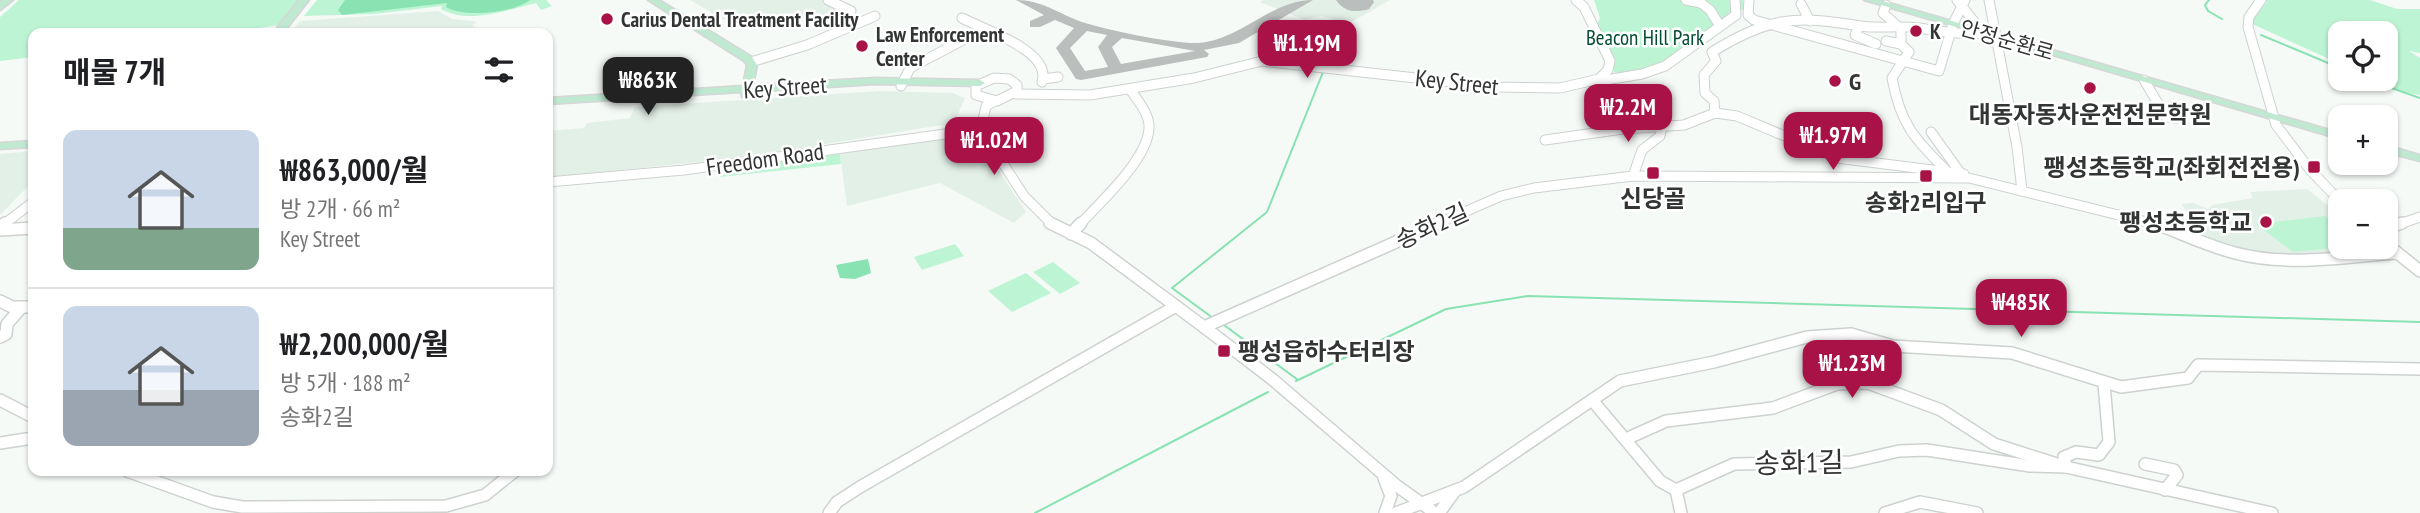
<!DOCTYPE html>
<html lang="ko">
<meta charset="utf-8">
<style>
:root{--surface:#fff;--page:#f6f6f6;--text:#202124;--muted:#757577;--line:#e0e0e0;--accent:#a81246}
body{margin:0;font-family:"PT Sans Narrow","Noto Sans KR",sans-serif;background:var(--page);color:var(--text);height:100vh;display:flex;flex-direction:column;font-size:26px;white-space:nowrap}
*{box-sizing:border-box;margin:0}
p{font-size:23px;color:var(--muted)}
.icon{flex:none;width:38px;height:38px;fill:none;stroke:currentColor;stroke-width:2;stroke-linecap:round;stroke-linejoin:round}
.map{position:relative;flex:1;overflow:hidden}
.details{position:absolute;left:28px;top:28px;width:525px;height:448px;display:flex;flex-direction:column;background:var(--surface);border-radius:14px;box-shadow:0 2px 5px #0004}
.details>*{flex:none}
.controls{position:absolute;left:2328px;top:21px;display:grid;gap:14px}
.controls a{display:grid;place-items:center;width:70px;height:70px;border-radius:14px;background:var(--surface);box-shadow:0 2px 5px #0004;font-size:35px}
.price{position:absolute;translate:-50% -60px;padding:0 16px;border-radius:14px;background:var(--accent);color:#fff;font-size:23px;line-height:46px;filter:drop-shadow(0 2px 4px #0008)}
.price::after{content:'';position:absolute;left:50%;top:42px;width:21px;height:16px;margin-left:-10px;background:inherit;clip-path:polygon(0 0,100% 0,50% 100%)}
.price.on{background:#222;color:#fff}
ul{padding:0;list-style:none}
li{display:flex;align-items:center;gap:21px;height:175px;padding:0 35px}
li+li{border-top:2px solid var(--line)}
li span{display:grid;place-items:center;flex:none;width:196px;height:140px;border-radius:14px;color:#555}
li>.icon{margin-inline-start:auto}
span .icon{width:84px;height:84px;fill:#fffc;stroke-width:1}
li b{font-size:30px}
h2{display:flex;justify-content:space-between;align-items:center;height:84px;padding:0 35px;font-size:30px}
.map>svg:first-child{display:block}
</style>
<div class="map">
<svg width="2420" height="513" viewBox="0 0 2420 513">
<rect width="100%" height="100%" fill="#f5faf7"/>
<g fill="#e3f0e8">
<path d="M 690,0 L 823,0 L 846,11 L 829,19 L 766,23 L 753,19 L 745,23 L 728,22 Z"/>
<path d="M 1264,0 L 1390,0 L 1348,24 L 1322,16 L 1305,20 L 1260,2 Z"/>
<path d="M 438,11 L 452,19 L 474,21 L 477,23 L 472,25 L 481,33 L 290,33 L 300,21 Z"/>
<path d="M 880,91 L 952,93 L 965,98 L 954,123 L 753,156 L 548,178 L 548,131 L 584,128 L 587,123 L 630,118 L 635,107 Z"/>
<path d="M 955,137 L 977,144 L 984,159 L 992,160 L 1026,212 L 1014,223 L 940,183 L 847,206 L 840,154 Z"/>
<path d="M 33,151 L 33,181 L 0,215 L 0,154 Z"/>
<path d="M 2307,189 L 2331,208 L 2340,210 L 2340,247 L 2382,248 L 2302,257 L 2248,253 L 2199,234 L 2182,204 L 2193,203 L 2209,209 L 2212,205 L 2253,198 L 2250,192 Z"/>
</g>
<g fill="#bdf5d4">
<path d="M 19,0 L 298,0 L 279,25 C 198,39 115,33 33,33 L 33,57 L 0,61 L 0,17 Z"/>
<path d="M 317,0 L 546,0 L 552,6 L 541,10 L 536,3 C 507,10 468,25 441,9 L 442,6 L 374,14 L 304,16 Z"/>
<path d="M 1594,0 L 1743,0 L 1746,7 L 1661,72 L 1630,82 L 1614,72 L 1613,59 L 1596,27 L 1600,18 Z"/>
<path d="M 2264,0 L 2370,0 L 2397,9 L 2420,9 L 2420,53 L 2409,51 L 2420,58 L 2420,95 L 2402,92 L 2372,79 L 2385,79 L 2385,33 L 2340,33 L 2340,64 L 2250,23 L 2267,2 Z"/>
<path d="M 840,154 L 841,164 L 719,177 L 744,166 Z"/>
<path d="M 2325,216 L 2340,228 L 2340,247 L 2349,247 L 2293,252 L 2256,224 Z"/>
<path d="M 955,244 L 964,256 L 922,270 L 914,257 Z"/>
<path d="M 1053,262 L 1080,283 L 1060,294 L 1033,272 Z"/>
<path d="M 1026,273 L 1051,293 L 1012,312 L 988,291 Z"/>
</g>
<g fill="#89e2b2">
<path d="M 345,0 L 530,0 C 513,13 464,18 446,7 L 447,3 L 342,15 L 338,10 Z"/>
<path d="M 868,259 L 871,273 L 855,279 L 840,278 L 836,265 Z"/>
</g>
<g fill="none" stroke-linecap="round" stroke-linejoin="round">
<g stroke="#89e2b2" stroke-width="2">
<path d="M 2209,0 L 2205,5 L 2208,11 L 2222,19"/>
<path d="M 2261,35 L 2340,68"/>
<path d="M 2366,79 L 2420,98"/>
<path d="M 1213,318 L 1172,288 L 1267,212 L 1323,72"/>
<path d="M 1224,325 L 1298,380"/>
<path d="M 1296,381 L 1446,309 L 1528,296 L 2420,322"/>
<path d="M 1035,513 L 1268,392"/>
</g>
<path fill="#babebc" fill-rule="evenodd" d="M 1016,0 C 1042,0 1059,14 1082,22 C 1106,30 1174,44 1198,43 C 1241,40 1271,0 1313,0 L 1239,43 L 1204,50 L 1209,54 L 1207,57 L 1081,80 L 1076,79 L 1056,48 L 1074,28 L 1055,20 L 1040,27 L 1030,27 L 1030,21 L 1044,15 ZM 1087,31 L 1107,35 L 1098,47 L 1108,67 L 1085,71 L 1070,48 ZM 1122,38 L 1195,51 L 1121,64 L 1112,47 Z"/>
<path fill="#babebc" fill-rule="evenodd" d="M 1336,0 L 1373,0 L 1374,2 L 1369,9 C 1355,13 1344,12 1336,0 Z"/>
<defs>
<g id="minor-far1">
<path d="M 828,0 L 851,11 L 836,21 L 850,27"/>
<path d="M 1686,0 L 1701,3 L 1700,0"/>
<path d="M 1749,0 L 1748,15 L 1754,20 L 1939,71 L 1953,24 L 1965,0"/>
<path d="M 1989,0 L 2017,147 L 2022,191"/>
<path d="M 2261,0 L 2249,17 L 2248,27 L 2276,125 L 2311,171 L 2340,201"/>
<path d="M 1701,3 L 1710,10 L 1720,26"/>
<path d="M 1801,4 L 1810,21"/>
<path d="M 1886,5 L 1883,13 L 1901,29 L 1901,44 L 1909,52 L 1892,78 C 1900,122 1913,138 1945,169"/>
<path d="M 962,18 C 985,30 1052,51 1042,82"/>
<path d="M 1859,26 L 1855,35 L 1876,44"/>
<path d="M 1886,41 L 1901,44"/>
<path d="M 751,62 L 807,45 L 875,16"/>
<path d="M 994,78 L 1009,79 L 1017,85 L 1017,91 L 997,101 L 976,95 L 976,86 Z"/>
<path d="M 1043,79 L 1058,77"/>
<path d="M 2144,80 L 2166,117 L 2177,118"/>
<path d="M 1594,82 L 1642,74 L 1665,66 L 1736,15 L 1735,0"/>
<path d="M 901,86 L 910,68 L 984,29"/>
<path d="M 1016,94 L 1090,95 L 1194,78 L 1262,61 L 1497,87 L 1560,88 L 1599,79 L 1608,70 L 1610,61 L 1584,7 L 1576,0"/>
<path d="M 995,101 L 986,106 L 981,129 L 1024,196 L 1053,225"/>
<path d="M 1715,113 L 1714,101 L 1705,93 L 1704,75 L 1716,61 L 1712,52 C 1769,17 1795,15 1860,26 C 1880,29 1900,25 1919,28 C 1941,31 1960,35 1983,33 L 1957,0"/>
<path d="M 1931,132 L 1959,171"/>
<path d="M 1545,140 L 1623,129 L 1684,125 L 1715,113 L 1737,116 L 1837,158 L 1964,174"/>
<path d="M 1633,176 L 1642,150 L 1660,136 L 1662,127"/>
<path d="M 548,182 L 684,170 L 981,129"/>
<path d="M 3,225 L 33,202"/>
<path d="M 1079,225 C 1100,203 1148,159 1149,128 C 1150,114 1137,100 1130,89"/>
<path d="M 1435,225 L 1501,196 L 1534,188 L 1633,176 L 1969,178 L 2159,225"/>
<path d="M 2397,225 L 2420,217"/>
</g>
<g id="minor">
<path d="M 1050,223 L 1091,243 L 1204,327 L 1272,379 L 1397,486 L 1435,513"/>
<path d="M 2154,223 C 2181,233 2208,246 2235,253 C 2287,267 2344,257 2396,253"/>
<path d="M 0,227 L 5,223"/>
<path d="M 2385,229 L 2402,223"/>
<path d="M 0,230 L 33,228"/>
<path d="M 1071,234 L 1081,223"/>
<path d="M 2385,243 L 2420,271"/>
<path d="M 0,301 L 12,307 L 33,307"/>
<path d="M 1204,327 L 1439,223"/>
<path d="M 0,337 L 6,334 L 7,324 L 21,308"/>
<path d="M 0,400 L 33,417"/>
<path d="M 1592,400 L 1620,381 L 1714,362 L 1807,337 L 1851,334 L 1893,346 L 2012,353 L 2121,387 L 2188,378 L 2198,365 L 2420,369"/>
<path d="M 1626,439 L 1666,421 L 1773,408 L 1837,384 L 1868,383 L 1941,410 L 1994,444 L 2066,467 L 2064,457 L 2076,452 L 2099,455 L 2109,442 L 2104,384"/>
<path d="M 0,443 L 33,438"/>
<path d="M 2145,464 L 2174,470 L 2177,475 L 2165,490"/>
<path d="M 127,471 L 213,502 L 242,507 L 446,506 L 485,495 L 515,471"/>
<path d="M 1384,478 L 1391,496 L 1385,513"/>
<path d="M 1676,490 L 1681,513"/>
<path d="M 829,513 L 837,502 L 860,487 L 1176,306"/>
<path d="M 1396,513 L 1464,487 L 1592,400 L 1660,481 L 1676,490 L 1734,464 L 1851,462 L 1899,451 L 1927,450 L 2030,466 L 2066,467 L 2272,513"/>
<path d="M 1439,513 L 1455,491"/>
<path d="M 1885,513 L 1920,502 L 1977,513"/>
</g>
<g id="major">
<path d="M 3,0 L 13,0 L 0,10 L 0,2 Z"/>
<path d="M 299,0 L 309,0 L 283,33 L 273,33 Z"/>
<path d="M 648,0 L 659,0 L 752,57 L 757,65 L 753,85 L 875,78 L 980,80 L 985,83 L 980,86 L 875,84 L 752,92 L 750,97 L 742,97 L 741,92 L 548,104 L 548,98 L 743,86 L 747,65 L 744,61 Z"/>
<path d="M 1864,0 L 1879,0 L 2340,133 L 2340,139 Z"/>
<path d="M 33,141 L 33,147 L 0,149 L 0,143 Z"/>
<path d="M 2385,145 L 2420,155 L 2420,161 L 2385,152 Z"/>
</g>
</defs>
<use href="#minor-far1" stroke="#cdd2cf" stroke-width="11"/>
<use href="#minor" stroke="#cdd2cf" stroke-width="14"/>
<use href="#major" stroke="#d6d7d6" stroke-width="3"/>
<use href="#minor-far1" stroke="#fff" stroke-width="9"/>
<use href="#minor" stroke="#fff" stroke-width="11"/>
<use href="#major" fill="#bfe9d1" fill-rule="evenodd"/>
</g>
<g fill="#a81246" stroke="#fff" stroke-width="2.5">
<circle cx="607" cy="19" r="7"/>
<circle cx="1916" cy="31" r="7"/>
<circle cx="862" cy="46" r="7"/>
<circle cx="1835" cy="81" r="7"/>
<circle cx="2090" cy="88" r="7"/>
<rect x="2307" y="160" width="14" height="14" rx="3.5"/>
<rect x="1646" y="166" width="14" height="14" rx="3.5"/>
<rect x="1919" y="169" width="14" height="14" rx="3.5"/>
<circle cx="2266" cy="222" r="7"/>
<rect x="1217" y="344" width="14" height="14" rx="3.5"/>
</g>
<g text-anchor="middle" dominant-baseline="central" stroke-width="5" stroke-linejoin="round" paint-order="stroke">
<g font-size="21" font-weight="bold" fill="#333534" stroke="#fff" text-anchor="start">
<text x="621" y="19">Carius Dental Treatment Facility</text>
<text x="1930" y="31">K</text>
<text x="876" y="34">Law Enforcement<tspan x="876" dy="24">Center</tspan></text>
</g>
<g font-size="21" fill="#004c2f" stroke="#fff">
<text x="1645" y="37">Beacon Hill Park</text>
</g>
<g font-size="21" fill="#333534" stroke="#fff">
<text transform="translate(2007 40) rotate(16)">안정순환로</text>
</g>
<g font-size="24" font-weight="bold" fill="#333534" stroke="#fff">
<text x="1849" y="81" text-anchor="start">G</text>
<text x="2090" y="114">대동자동차운전전문학원</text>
<text x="2300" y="167" text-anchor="end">팽성초등학교(좌회전전용)</text>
<text x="1653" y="198">신당골</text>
<text x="1926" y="202">송화2리입구</text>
<text x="2252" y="222" text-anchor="end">팽성초등학교</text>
<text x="1238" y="351" text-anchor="start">팽성읍하수터리장</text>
</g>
<g font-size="24" fill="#333534" stroke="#fff">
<text transform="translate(1457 82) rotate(6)">Key Street</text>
<text transform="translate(785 87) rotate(-4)">Key Street</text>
<text transform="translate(765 159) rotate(-8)">Freedom Road</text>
<text transform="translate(1432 226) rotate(-24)">송화2길</text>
</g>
<g font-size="28" fill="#333534" stroke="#fff">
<text transform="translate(1799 462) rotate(-1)">송화1길</text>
</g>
</g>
</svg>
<div class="controls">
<a><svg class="icon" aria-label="locate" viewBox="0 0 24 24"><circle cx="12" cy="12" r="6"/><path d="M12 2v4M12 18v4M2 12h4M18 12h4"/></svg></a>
<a>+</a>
<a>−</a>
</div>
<b class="price" style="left:1307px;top:80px">₩1.19M</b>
<b class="price on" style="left:648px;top:117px">₩863K</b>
<b class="price" style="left:1628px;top:144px">₩2.2M</b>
<b class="price" style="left:1833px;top:172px">₩1.97M</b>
<b class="price" style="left:994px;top:177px">₩1.02M</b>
<b class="price" style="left:2021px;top:339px">₩485K</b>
<b class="price" style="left:1852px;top:400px">₩1.23M</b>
<section class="details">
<h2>매물 7개<svg class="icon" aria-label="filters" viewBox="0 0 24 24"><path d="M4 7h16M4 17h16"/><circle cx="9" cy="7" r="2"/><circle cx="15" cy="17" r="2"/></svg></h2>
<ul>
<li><span style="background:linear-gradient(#c9d6e8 70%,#7fa58c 0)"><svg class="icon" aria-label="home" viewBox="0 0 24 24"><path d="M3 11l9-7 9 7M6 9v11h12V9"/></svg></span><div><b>₩863,000/월</b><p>방 2개 · 66 m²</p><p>Key Street</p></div></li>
<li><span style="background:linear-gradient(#c9d6e8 60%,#9aa5b1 0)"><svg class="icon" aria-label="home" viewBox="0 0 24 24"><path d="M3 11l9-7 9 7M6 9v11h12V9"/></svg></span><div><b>₩2,200,000/월</b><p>방 5개 · 188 m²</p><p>송화2길</p></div></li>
</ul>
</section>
</div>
